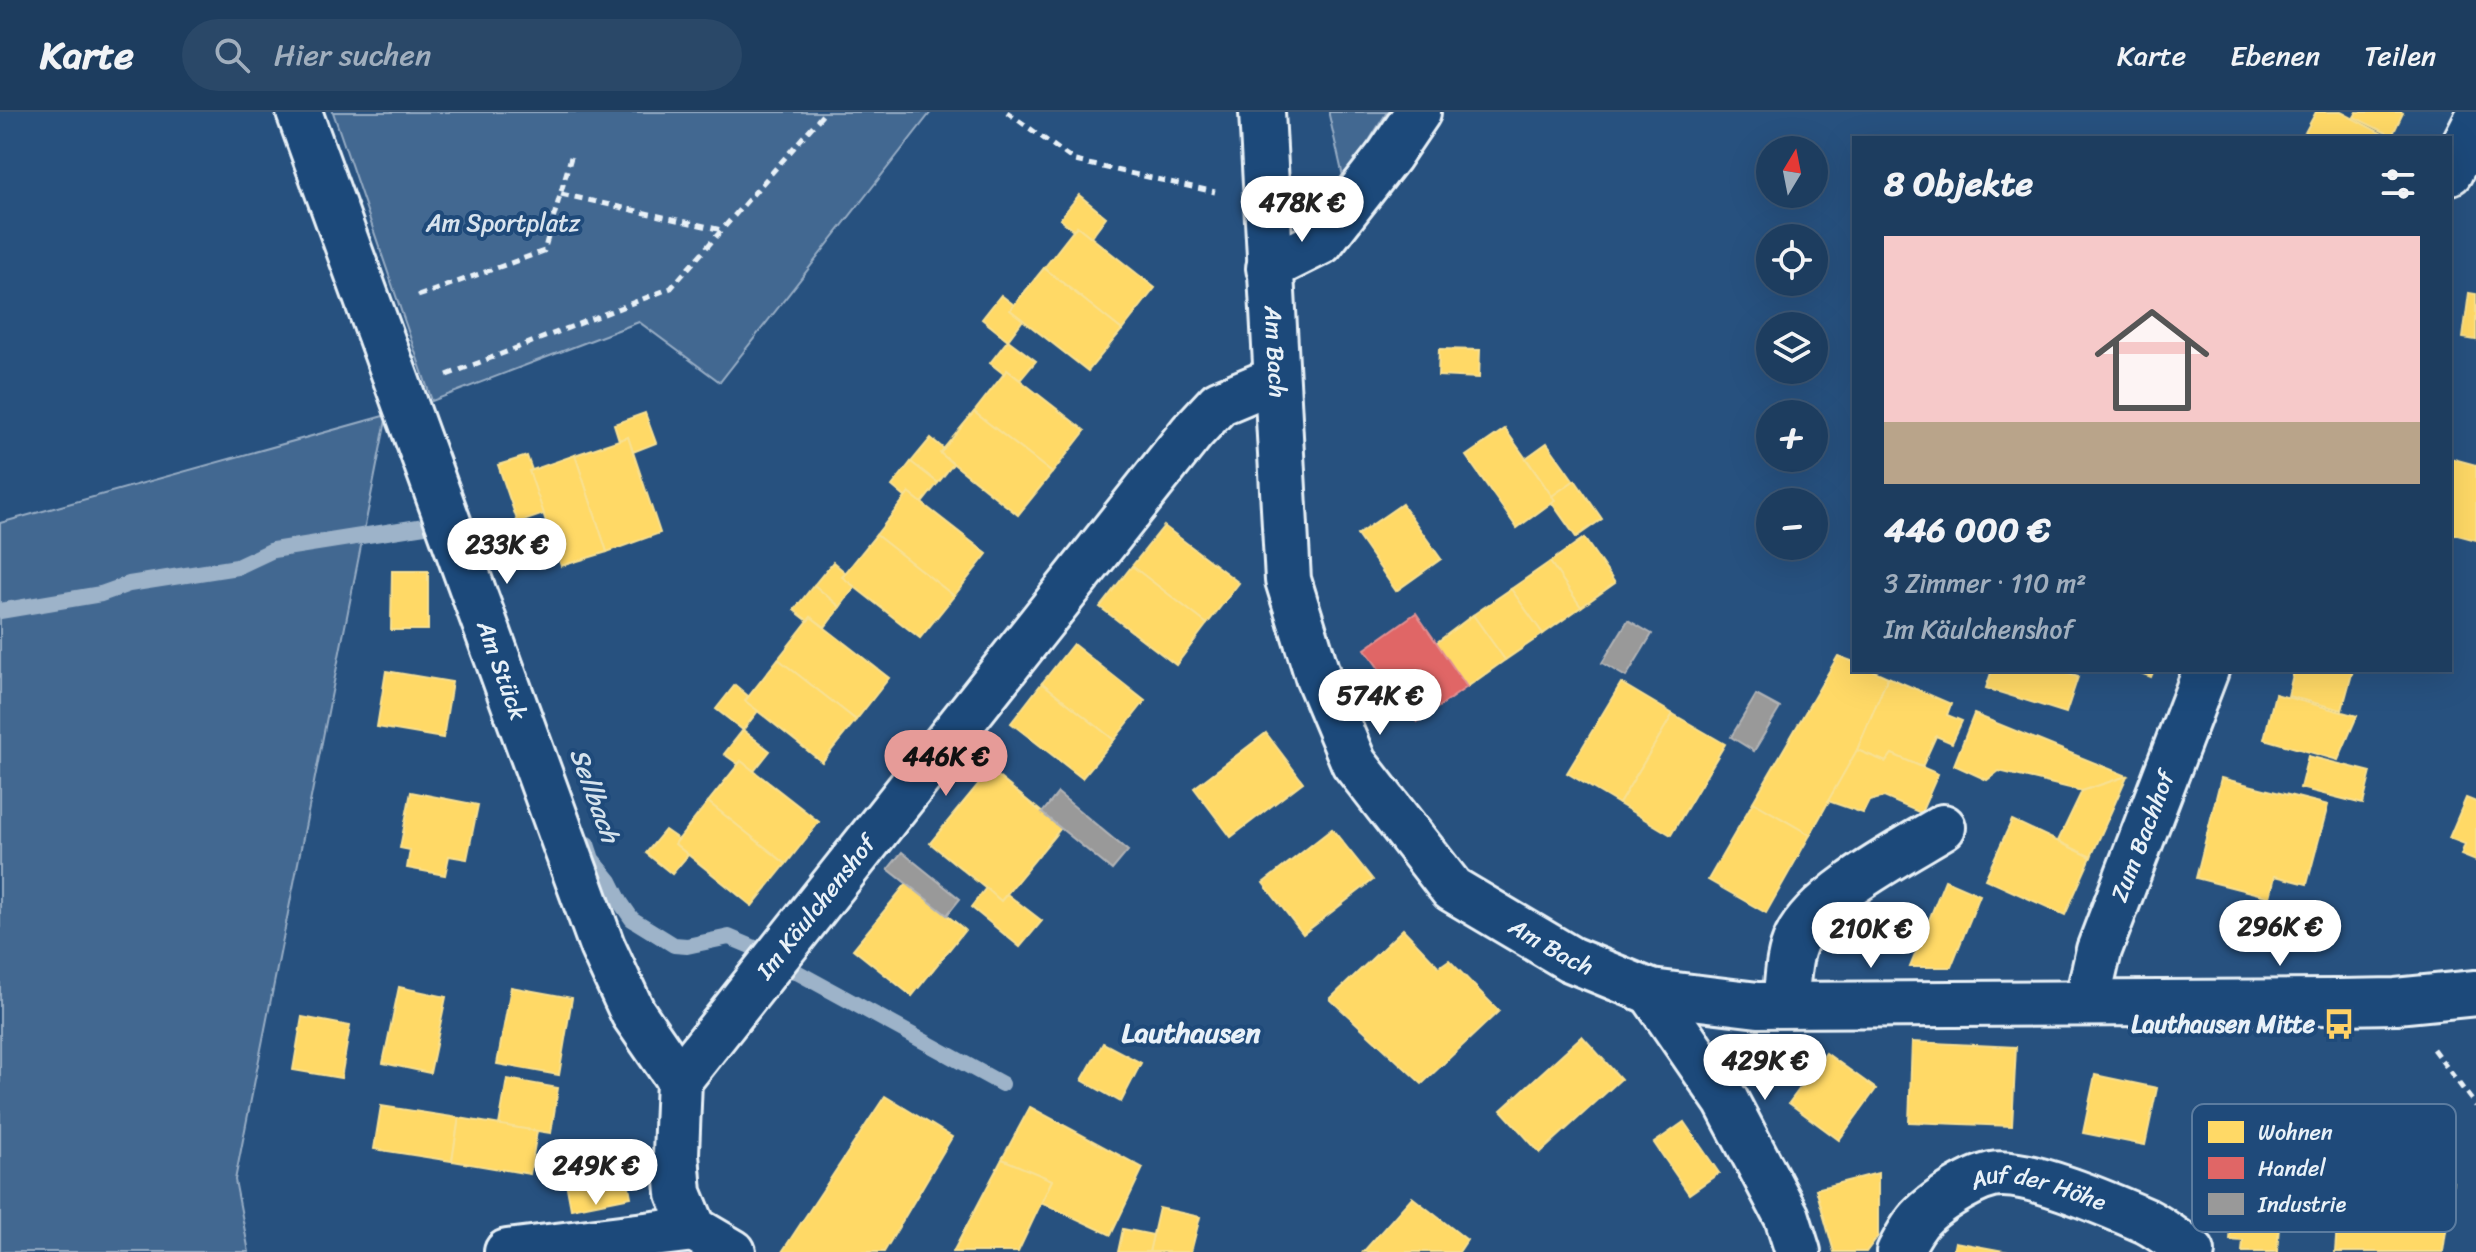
<!DOCTYPE html>
<html lang="de">
<meta charset="utf-8">
<style>
:root{--surface:#1d3d5f;--page:#2a4868;--text:#f1f3f6;--muted:#a0aebd;--line:#3b5674;--accent:#e69b98}
body{margin:0;font-family:Sriracha,sans-serif;background:var(--page);color:var(--text);height:100vh;display:flex;flex-direction:column;font-size:30px;white-space:nowrap}
*{box-sizing:border-box;margin:0}
p{font-size:26px;color:var(--muted)}
.icon{flex:none;width:44px;height:44px;fill:none;stroke:currentColor;stroke-width:2;stroke-linecap:round;stroke-linejoin:round}
.map{position:relative;flex:1;overflow:hidden}
.panel{position:absolute;left:1852px;top:24px;width:600px;height:536px;display:flex;flex-direction:column;background:var(--surface);border-radius:0px;box-shadow:0 8px 32px #0002,0 0 0 2px var(--line)}
.panel>*{flex:none}
.needle{width:52px;rotate:10deg}
.buttons{position:absolute;left:1756px;top:24px;display:grid;gap:16px}
.buttons a{display:grid;place-items:center;width:72px;height:72px;border-radius:50%;background:var(--surface);box-shadow:0 8px 32px #0002,0 0 0 2px var(--line);font-size:40px}
.price{position:absolute;translate:-50% -68px;padding:0 18px;border-radius:28px;background:#fff;color:#222;font-size:26px;line-height:52px;filter:drop-shadow(0 2px 4px #0008)}
.price::after{content:'';position:absolute;left:50%;top:48px;width:24px;height:18px;margin-left:-12px;background:inherit;clip-path:polygon(0 0,100% 0,50% 100%)}
.price.current{background:var(--accent);color:#111}
ul{padding:0;list-style:none}
li{display:grid;align-content:center;gap:16px;height:424px;padding:0 32px}
li+li{border-top:2px solid var(--line)}
li span{display:grid;place-items:center;height:248px;border-radius:0px;color:#555}
li>.icon{margin-inline-start:auto}
span .icon{width:144px;height:144px;fill:#fffc;stroke-width:1}
li b{font-size:34px}
h2{display:flex;justify-content:space-between;align-items:center;height:96px;padding:0 32px;font-size:34px}
header{display:flex;align-items:center;gap:48px;box-sizing:border-box;height:112px;padding:0 40px;background:var(--surface);border-bottom:2px solid var(--line)}
header strong{font-size:38px}
nav{display:flex;gap:44px;margin-inline-start:auto;font-size:28px}
.search{width:560px;height:72px;background:var(--page);display:flex;align-items:center;gap:20px;box-sizing:border-box;padding:0 28px;border-radius:44px;color:var(--muted);font-size:30px}
.map>svg:first-child{display:block}
</style>
<header>
<strong>Karte</strong>
<div class="search"><svg class="icon" aria-label="search" viewBox="0 0 24 24"><circle cx="10" cy="10" r="6"/><path d="M15 15l6 6"/></svg>Hier suchen</div>
<nav><a>Karte</a><a>Ebenen</a><a>Teilen</a></nav>
</header>
<div class="map">
<svg width="2476" height="1140" viewBox="0 0 2476 1140">
<rect width="100%" height="100%" fill="#27517f"/>
<filter id="ink" filterUnits="userSpaceOnUse"><feTurbulence type="fractalNoise" baseFrequency=".0125" numOctaves="2"/><feDisplacementMap in="SourceGraphic" scale="16" xChannelSelector="R" yChannelSelector="G"/><feConvolveMatrix kernelMatrix="1 2 1 2 8 2 1 2 1" color-interpolation-filters="sRGB"/></filter>
<g filter="url(#ink)">
<g fill="#436891" stroke="#96acc4" stroke-width="2">
<path d="M 333,0 L 931,0 L 720,270 L 639,210 L 432,289 Z"/>
<path d="M 1329,0 L 1387,0 L 1344,69 L 1329,3 Z"/>
<path d="M 387,303 L 235,1068 L 249,1140 L 0,1140 L 0,411 Z"/>
</g>
<g fill="#ffd966" stroke="#f8e092" stroke-width="2">
<path d="M 2316,0 L 2341,0 L 2390,26 L 2302,26 Z"/>
<path d="M 2357,0 L 2401,0 L 2403,1 L 2392,24 L 2354,5 Z"/>
<path d="M 1079,83 L 1106,105 L 1091,125 L 1077,114 L 1073,118 L 1060,107 Z"/>
<path d="M 1077,114 L 1155,176 L 1122,218 L 1044,156 Z"/>
<path d="M 1044,156 L 1122,218 L 1088,259 L 1010,198 Z"/>
<path d="M 2469,181 L 2476,182 L 2476,228 L 2463,226 Z"/>
<path d="M 1001,183 L 1014,193 L 1010,198 L 1023,208 L 1008,228 L 982,207 Z"/>
<path d="M 1008,228 L 1036,249 L 1020,268 L 1007,258 L 1004,262 L 990,251 Z"/>
<path d="M 1439,237 L 1480,238 L 1479,266 L 1438,264 Z"/>
<path d="M 1007,258 L 1085,319 L 1052,361 L 974,300 Z"/>
<path d="M 974,300 L 1052,361 L 1018,403 L 940,341 Z"/>
<path d="M 645,301 L 656,331 L 633,340 L 628,325 L 619,328 L 614,312 Z"/>
<path d="M 1505,317 L 1555,388 L 1517,416 L 1466,344 Z"/>
<path d="M 628,325 L 660,421 L 607,440 L 575,343 Z"/>
<path d="M 931,326 L 944,337 L 940,341 L 953,352 L 938,371 L 911,350 Z"/>
<path d="M 1547,331 L 1574,369 L 1552,384 L 1526,346 Z"/>
<path d="M 575,343 L 607,440 L 561,454 L 529,359 Z"/>
<path d="M 527,344 L 532,358 L 529,359 L 544,402 L 518,411 L 498,353 Z"/>
<path d="M 2450,346 L 2476,353 L 2476,428 L 2450,421 Z"/>
<path d="M 911,350 L 938,371 L 922,391 L 909,381 L 906,386 L 892,374 Z"/>
<path d="M 1575,368 L 1602,407 L 1576,425 L 1552,391 L 1555,388 L 1552,384 Z"/>
<path d="M 909,381 L 987,442 L 954,484 L 876,423 Z"/>
<path d="M 1402,392 L 1441,447 L 1396,479 L 1357,423 Z"/>
<path d="M 1164,414 L 1239,471 L 1207,512 L 1132,454 Z"/>
<path d="M 876,423 L 954,484 L 920,526 L 842,465 Z"/>
<path d="M 1584,426 L 1615,471 L 1581,495 L 1550,450 Z"/>
<path d="M 833,450 L 846,461 L 842,465 L 855,475 L 840,495 L 814,473 Z"/>
<path d="M 1550,450 L 1581,495 L 1543,522 L 1511,477 Z"/>
<path d="M 1132,454 L 1207,512 L 1176,553 L 1100,495 Z"/>
<path d="M 392,459 L 428,459 L 428,518 L 391,518 Z"/>
<path d="M 814,473 L 840,495 L 825,515 L 811,505 L 808,509 L 794,498 Z"/>
<path d="M 1511,477 L 1543,522 L 1505,548 L 1473,503 Z"/>
<path d="M 1473,503 L 1505,548 L 1467,575 L 1436,531 Z"/>
<path d="M 811,505 L 889,566 L 856,608 L 778,547 Z"/>
<path d="M 1073,532 L 1145,589 L 1114,628 L 1042,571 Z"/>
<path d="M 1838,544 L 1854,550 L 1854,558 L 1872,558 L 1888,565 L 1857,638 L 1810,723 L 1753,690 Z"/>
<path d="M 778,547 L 856,608 L 822,650 L 745,589 Z"/>
<path d="M 1992,558 L 2056,558 L 2078,565 L 2066,601 L 1986,576 Z"/>
<path d="M 2133,558 L 2154,558 L 2151,565 Z"/>
<path d="M 2294,558 L 2353,558 L 2342,598 L 2288,584 Z"/>
<path d="M 386,559 L 452,570 L 443,626 L 377,615 Z"/>
<path d="M 1888,565 L 1951,592 L 1947,603 L 1962,609 L 1952,631 L 1936,624 L 1922,655 L 1892,642 L 1886,650 L 1857,638 Z"/>
<path d="M 1042,571 L 1114,628 L 1082,666 L 1011,611 Z"/>
<path d="M 1621,571 L 1673,602 L 1619,692 L 1567,661 Z"/>
<path d="M 735,573 L 748,584 L 745,589 L 758,599 L 743,618 L 716,597 Z"/>
<path d="M 2275,582 L 2357,604 L 2338,648 L 2264,627 Z"/>
<path d="M 1673,602 L 1725,632 L 1671,723 L 1619,692 Z"/>
<path d="M 1974,602 L 2127,664 L 2082,679 L 1999,659 L 1987,668 L 1954,653 Z"/>
<path d="M 743,618 L 770,639 L 754,659 L 741,649 L 738,652 L 724,642 Z"/>
<path d="M 1266,621 L 1303,670 L 1231,725 L 1194,676 Z"/>
<path d="M 1857,638 L 1886,650 L 1892,642 L 1938,662 L 1921,701 L 1884,685 L 1869,689 L 1863,701 L 1828,689 Z"/>
<path d="M 2308,644 L 2371,660 L 2363,692 L 2300,676 Z"/>
<path d="M 741,649 L 819,710 L 786,752 L 708,690 Z"/>
<path d="M 990,658 L 1061,716 L 1001,789 L 930,731 Z"/>
<path d="M 2127,664 L 2091,745 L 2058,729 L 2082,679 Z"/>
<path d="M 2221,666 L 2328,693 L 2307,772 L 2275,764 L 2270,785 L 2196,766 Z"/>
<path d="M 411,680 L 478,693 L 467,747 L 449,744 L 445,763 L 407,756 L 410,738 L 400,736 Z"/>
<path d="M 2466,686 L 2476,690 L 2476,749 L 2461,743 L 2465,732 L 2449,726 Z"/>
<path d="M 708,690 L 786,752 L 752,794 L 675,732 Z"/>
<path d="M 1753,690 L 1810,723 L 1766,801 L 1708,768 Z"/>
<path d="M 2012,708 L 2091,745 L 2065,803 L 1985,767 Z"/>
<path d="M 1332,717 L 1373,768 L 1303,822 L 1263,771 Z"/>
<path d="M 665,718 L 678,727 L 675,732 L 688,743 L 672,762 L 646,741 Z"/>
<path d="M 1945,768 L 1980,783 L 1951,855 L 1910,855 Z"/>
<path d="M 907,771 L 965,818 L 912,884 L 853,837 Z"/>
<path d="M 986,776 L 1001,789 L 1007,782 L 1042,809 L 1020,835 L 971,795 Z"/>
<path d="M 1403,817 L 1439,855 L 1449,848 L 1499,899 L 1422,972 L 1330,887 Z"/>
<path d="M 399,875 L 446,885 L 430,961 L 383,951 Z"/>
<path d="M 511,875 L 572,886 L 559,963 L 497,952 Z"/>
<path d="M 302,905 L 350,914 L 341,966 L 293,958 Z"/>
<path d="M 1582,924 L 1621,967 L 1540,1041 L 1501,998 Z"/>
<path d="M 1912,930 L 2016,935 L 2012,1014 L 1909,1010 Z"/>
<path d="M 1103,931 L 1141,951 L 1121,990 L 1082,968 Z"/>
<path d="M 1826,941 L 1876,977 L 1839,1028 L 1789,991 Z"/>
<path d="M 2095,963 L 2157,976 L 2145,1033 L 2083,1021 Z"/>
<path d="M 507,967 L 558,976 L 551,1021 L 499,1013 Z"/>
<path d="M 885,984 L 952,1025 L 884,1140 L 782,1140 Z"/>
<path d="M 381,994 L 459,1006 L 452,1049 L 374,1037 Z"/>
<path d="M 1030,995 L 1143,1056 L 1111,1123 L 1041,1090 L 1052,1068 L 1002,1047 Z"/>
<path d="M 2245,998 L 2288,1002 L 2277,1140 L 2242,1140 L 2243,1129 L 2230,1128 L 2233,1086 L 2238,1087 Z"/>
<path d="M 459,1006 L 537,1019 L 530,1062 L 452,1049 Z"/>
<path d="M 1684,1010 L 1719,1061 L 1689,1082 L 1654,1031 Z"/>
<path d="M 623,1043 L 631,1085 L 571,1097 L 563,1054 Z"/>
<path d="M 1002,1047 L 1052,1068 L 1018,1140 L 953,1140 Z"/>
<path d="M 1878,1061 L 1878,1124 L 1866,1140 L 1834,1140 L 1816,1077 Z"/>
<path d="M 2341,1062 L 2453,1070 L 2443,1140 L 2335,1140 Z"/>
<path d="M 1412,1085 L 1467,1128 L 1459,1140 L 1363,1140 Z"/>
<path d="M 1159,1096 L 1200,1105 L 1191,1140 L 1149,1140 Z"/>
<path d="M 1123,1117 L 1153,1123 L 1149,1140 L 1118,1140 Z"/>
<path d="M 1955,1130 L 2009,1140 L 1953,1140 Z"/>
</g>
<path fill="#e06666" stroke="#e29092" stroke-width="2" d="M 1416,501 L 1467,575 L 1417,610 L 1365,537 Z"/>
<g fill="#999" stroke="#b1b3b6" stroke-width="2">
<path d="M 1628,508 L 1652,522 L 1626,565 L 1602,551 Z"/>
<path d="M 1756,583 L 1780,596 L 1754,639 L 1731,625 Z"/>
<path d="M 1058,681 L 1128,739 L 1112,758 L 1042,701 Z"/>
<path d="M 902,740 L 960,787 L 947,803 L 888,757 Z"/>
</g>
<g fill="none" stroke-linecap="round" stroke-linejoin="round">
<g stroke="#9db3c9" stroke-width="16">
<path d="M 0,499 L 101,482 L 129,472 L 237,455 L 273,438 L 431,413"/>
<path d="M 587,732 L 592,747 L 610,769 L 621,791 L 632,807 L 674,833 L 687,834 L 729,825 L 755,836"/>
<path d="M 795,859 L 1002,972"/>
</g>
<defs>
<g id="minor">
<path id="s1" d="M 299,0 L 602,834 L 633,901 L 679,968"/>
<path id="s2" d="M 1262,0 L 1288,468 L 1318,565 L 1354,651 L 1452,777 L 1570,847 L 1651,880 L 1758,893 L 2339,890 L 2396,889 L 2476,881"/>
<path d="M 2450,60 L 2476,9"/>
<path d="M 1269,156 L 1321,130 L 1389,43 L 1418,0"/>
<path d="M 1651,880 L 1726,989 L 1787,1105 L 1798,1140"/>
<path id="s3" d="M 2087,891 L 2099,838 L 2206,558"/>
<path d="M 1785,892 C 1788,871 1787,846 1797,826 C 1818,783 1902,740 1943,715"/>
<path d="M 507,1140 L 694,1117"/>
<path id="s4" d="M 733,1140 L 694,1117 L 679,1081 L 676,1042 L 679,968 L 1192,320 L 1219,291 L 1276,267"/>
<path id="s5" d="M 1899,1140 C 1904,1131 1909,1121 1915,1113 C 1928,1094 1970,1068 1992,1063 C 2025,1056 2114,1095 2146,1109 C 2162,1117 2177,1130 2192,1140"/>
</g>
</defs>
<use href="#minor" stroke="#e8f1f8" stroke-width="50"/>
<g stroke="#e8f1f8" stroke-width="5" stroke-dasharray="8 6" stroke-linecap="butt">
<path d="M 1007,0 L 1075,49 L 1215,80"/>
<path d="M 561,82 L 722,118"/>
<path d="M 418,184 L 544,139 L 571,45"/>
<path d="M 447,263 L 671,176 L 825,0"/>
<path d="M 2433,937 L 2476,994"/>
</g>
<use href="#minor" stroke="#1f4a7a" stroke-width="44"/>
</g>
</g>
<defs>
<symbol id="bus-bare" viewBox="-9 -9 18 18"><path d="M-5-6H5V4H4V6H2V4H-2V6H-4V4H-5ZM-3.5-4V0h7V-4ZM-3.5 1.2v1.5H-2V1.2ZM2 1.2v1.5H3.5V1.2Z" fill="#ffd166" stroke="#1f4a7a" stroke-width="2.5" paint-order="stroke"/></symbol>
</defs>
<g fill-rule="evenodd">
<use href="#bus-bare" x="2317" y="890" width="44" height="44"/>
</g>
<g text-anchor="middle" dominant-baseline="central" stroke-width="8" stroke-linejoin="round" paint-order="stroke">
<g font-size="24" fill="#d8e3ee" stroke="#1f4a7a">
<text x="503" y="111">Am Sportplatz</text>
</g>
<g font-size="24" fill="#e8f1f8" stroke="#1f4a7a">
<text stroke="none"><textPath href="#s2" startOffset="240">Am Bach</textPath></text>
<text stroke="none"><textPath href="#s1" startOffset="594">Am Stück</textPath></text>
<text stroke="none"><textPath href="#s3" startOffset="176">Zum Bachhof</textPath></text>
<text stroke="none"><textPath href="#s4" startOffset="418">Im Käulchenshof</textPath></text>
<text stroke="none"><textPath href="#s2" startOffset="938">Am Bach</textPath></text>
<text stroke="none"><textPath href="#s5" startOffset="172">Auf der Höhe</textPath></text>
</g>
<g font-size="24" font-weight="bold" fill="#e8f1f8" stroke="#1f4a7a" text-anchor="end">
<text x="2315" y="912">Lauthausen Mitte</text>
</g>
<g font-size="26" font-style="italic" fill="#d5e2ec" stroke="#1f4a7a">
<text transform="translate(595 683) rotate(70)">Sellbach</text>
</g>
<g font-size="28" font-weight="bold" fill="#e8f1f8" stroke="#1f4a7a">
<text x="1191" y="920">Lauthausen</text>
</g>
</g>
<rect x="2192" y="992" width="264" height="128" rx="12" fill="#1f4a7a" stroke="#5b7ca0" stroke-width="2"/>
<rect x="2208" y="1009" width="36" height="22" fill="#ffd966"/>
<rect x="2208" y="1045" width="36" height="22" fill="#e06666"/>
<rect x="2208" y="1081" width="36" height="22" fill="#999"/>
<g font-size="22" fill="#e8f1f8">
<text x="2258" y="1028">Wohnen</text>
<text x="2258" y="1064">Handel</text>
<text x="2258" y="1100">Industrie</text>
</g>
</svg>
<div class="buttons">
<a><svg class="needle" viewBox="-14 -14 28 28"><path d="M0-13l5 13h-10z" fill="#e53935"/><path d="M0 13l5-13h-10z" fill="#a0aebd"/></svg></a>
<a><svg class="icon" aria-label="locate" viewBox="0 0 24 24"><circle cx="12" cy="12" r="6"/><path d="M12 2v4M12 18v4M2 12h4M18 12h4"/></svg></a>
<a><svg class="icon" aria-label="layers" viewBox="0 0 24 24"><path d="M12 4l9 5-9 5-9-5zM3 14l9 5 9-5"/></svg></a>
<a>+</a>
<a>−</a>
</div>
<b class="price" style="left:1302px;top:132px">478K €</b>
<b class="price" style="left:507px;top:474px">233K €</b>
<b class="price" style="left:1380px;top:625px">574K €</b>
<b class="price current" style="left:946px;top:686px">446K €</b>
<b class="price" style="left:2280px;top:856px">296K €</b>
<b class="price" style="left:1871px;top:858px">210K €</b>
<b class="price" style="left:1765px;top:990px">429K €</b>
<b class="price" style="left:596px;top:1095px">249K €</b>
<section class="panel">
<h2>8 Objekte<svg class="icon" aria-label="filters" viewBox="0 0 24 24"><path d="M4 7h16M4 17h16"/><circle cx="9" cy="7" r="2"/><circle cx="15" cy="17" r="2"/></svg></h2>
<ul>
<li><span style="background:linear-gradient(#f6c9c9 75%,#b9a48a 0)"><svg class="icon" aria-label="home" viewBox="0 0 24 24"><path d="M3 11l9-7 9 7M6 9v11h12V9"/></svg></span><div><b>446 000 €</b><p>3 Zimmer · 110 m²</p><p>Im Käulchenshof</p></div></li>
</ul>
</section>
</div>
